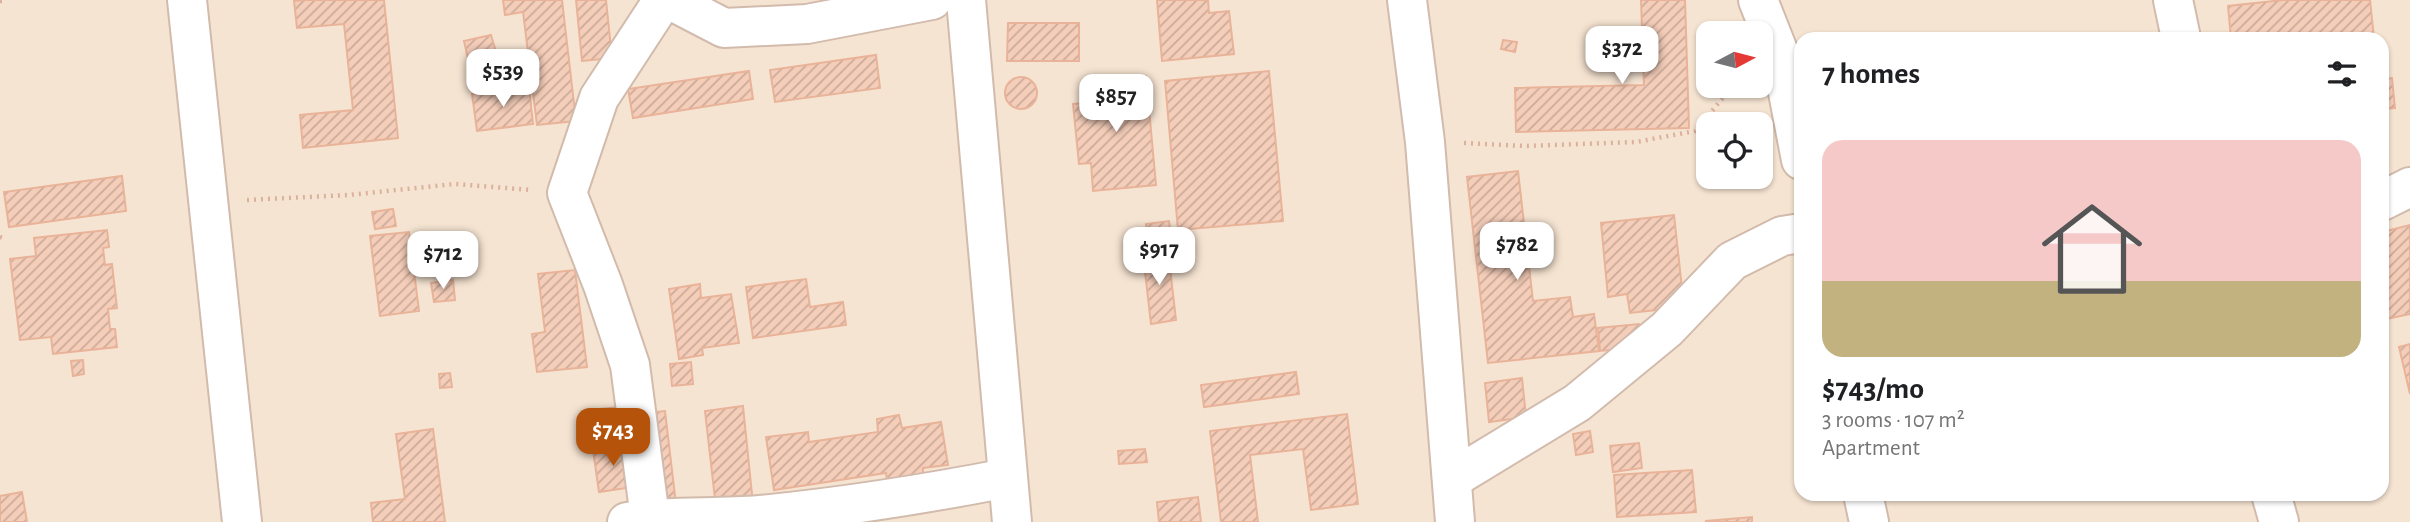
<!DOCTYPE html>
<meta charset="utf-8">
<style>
:root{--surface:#fff;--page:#f6f6f6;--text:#202124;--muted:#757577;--accent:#b45309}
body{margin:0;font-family:"Alegreya Sans",sans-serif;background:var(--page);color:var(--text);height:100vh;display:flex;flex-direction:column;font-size:26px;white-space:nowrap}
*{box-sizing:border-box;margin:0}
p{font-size:23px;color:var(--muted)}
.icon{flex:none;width:38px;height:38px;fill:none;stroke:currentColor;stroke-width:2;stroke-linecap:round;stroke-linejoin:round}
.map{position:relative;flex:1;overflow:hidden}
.panel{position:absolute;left:1794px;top:32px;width:595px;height:469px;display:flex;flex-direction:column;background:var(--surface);border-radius:21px;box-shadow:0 2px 5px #0004}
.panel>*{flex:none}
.needle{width:46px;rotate:83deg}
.buttons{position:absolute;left:1696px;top:21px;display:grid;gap:14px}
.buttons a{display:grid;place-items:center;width:77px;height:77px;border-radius:14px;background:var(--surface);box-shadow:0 2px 5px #0004;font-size:35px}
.price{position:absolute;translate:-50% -60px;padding:0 16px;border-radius:14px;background:#fff;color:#222;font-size:23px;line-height:46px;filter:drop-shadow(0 2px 4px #0008)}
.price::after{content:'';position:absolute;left:50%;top:42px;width:21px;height:16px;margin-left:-10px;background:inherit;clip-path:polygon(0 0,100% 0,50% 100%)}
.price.on{background:var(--accent);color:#fff}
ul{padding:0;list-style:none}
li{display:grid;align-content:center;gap:14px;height:371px;padding:0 28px}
li span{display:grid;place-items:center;height:217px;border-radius:21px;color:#555}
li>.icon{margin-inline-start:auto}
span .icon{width:126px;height:126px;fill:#fffc;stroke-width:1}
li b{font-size:30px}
h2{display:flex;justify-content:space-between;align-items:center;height:84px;padding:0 28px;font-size:30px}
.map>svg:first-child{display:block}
</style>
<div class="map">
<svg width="2410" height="522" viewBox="0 0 2410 522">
<defs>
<pattern id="building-hatch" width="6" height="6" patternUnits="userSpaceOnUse" patternTransform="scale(1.75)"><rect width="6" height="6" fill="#f5ceba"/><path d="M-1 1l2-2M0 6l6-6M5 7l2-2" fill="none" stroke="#cbaa99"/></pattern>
</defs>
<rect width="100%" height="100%" fill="#fef2e4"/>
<path fill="#f6e4d2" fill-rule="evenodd" d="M 0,0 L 2410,0 L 2410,522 L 0,522 ZM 1708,33 L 1760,33 L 1760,86 L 1708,86 ZM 1801,38 L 2382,38 L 2382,494 L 1801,494 ZM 1708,124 L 1760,124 L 1760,177 L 1708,177 Z"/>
<g fill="url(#building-hatch)" stroke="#e9b399" stroke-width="2">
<path d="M 306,0 L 384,0 L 398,138 L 303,148 L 300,115 L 353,110 L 344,24 L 297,28 L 294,1 Z"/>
<path d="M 503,0 L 562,0 L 576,121 L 537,125 L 523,12 L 505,15 Z"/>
<path d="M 576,0 L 606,0 L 612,58 L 582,61 Z"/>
<path d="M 1157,0 L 1208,0 L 1209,13 L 1229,11 L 1234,54 L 1162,61 Z"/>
<path d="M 1641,0 L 1685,0 L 1689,128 L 1516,132 L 1515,88 L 1644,85 Z"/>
<path d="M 2283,0 L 2370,0 L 2374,38 L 2231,38 L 2228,6 Z"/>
<path d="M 1008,23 L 1079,23 L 1079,61 L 1007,61 Z"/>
<path d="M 491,35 L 497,55 L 469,63 L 464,41 Z"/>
<path d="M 1503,40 L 1517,42 L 1515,52 L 1501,49 Z"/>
<path d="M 876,55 L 880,88 L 775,102 L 770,70 Z"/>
<path d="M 749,71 L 753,99 L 633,118 L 628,89 Z"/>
<path d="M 1269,71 L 1283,221 L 1178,230 L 1165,81 Z"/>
<path d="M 1146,76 L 1156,185 L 1093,191 L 1091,163 L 1079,164 L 1073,104 L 1087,103 L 1085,82 Z"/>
<circle cx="1021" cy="93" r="16"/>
<path d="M 2392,78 L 2395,108 L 2382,109 L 2382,79 Z"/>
<path d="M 529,87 L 533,124 L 477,131 L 472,94 Z"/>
<path d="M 1518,171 L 1533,301 L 1570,297 L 1573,317 L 1594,314 L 1599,351 L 1488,363 L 1467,177 Z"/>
<path d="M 122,176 L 126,211 L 9,227 L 4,192 Z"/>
<path d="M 393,209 L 396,226 L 375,229 L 372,212 Z"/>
<path d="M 1674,215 L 1684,307 L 1630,313 L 1627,294 L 1608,297 L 1601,223 Z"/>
<path d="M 1169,221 L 1172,243 L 1148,245 L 1146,224 Z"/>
<path d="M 2410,225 L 2410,314 L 2382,320 L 2382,232 Z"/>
<path d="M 107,230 L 109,247 L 103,248 L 105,265 L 112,264 L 117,308 L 108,309 L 110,329 L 115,329 L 117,347 L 53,354 L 51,337 L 20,340 L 10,259 L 36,256 L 34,238 Z"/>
<path d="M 409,232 L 419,311 L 380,316 L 370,236 Z"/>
<path d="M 1168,251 L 1176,320 L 1151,324 L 1143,254 Z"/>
<path d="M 575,270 L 587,367 L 537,372 L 532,334 L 545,332 L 538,274 Z"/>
<path d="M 806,279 L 810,307 L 843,302 L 846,325 L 753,338 L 746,287 Z"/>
<path d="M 453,280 L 455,300 L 434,302 L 431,283 Z"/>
<path d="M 700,284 L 701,298 L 731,294 L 739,343 L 702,348 L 703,355 L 679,359 L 669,289 Z"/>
<path d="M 1639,324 L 1641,347 L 1600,351 L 1598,328 Z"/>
<path d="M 2410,344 L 2410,394 L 2399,347 Z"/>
<path d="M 83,360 L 84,374 L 73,376 L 71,361 Z"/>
<path d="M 691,362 L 693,384 L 672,386 L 670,364 Z"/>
<path d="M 1296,372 L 1299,394 L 1204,407 L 1201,385 Z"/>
<path d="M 450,373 L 452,387 L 440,388 L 439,374 Z"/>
<path d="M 1522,378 L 1526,417 L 1489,422 L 1485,383 Z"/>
<path d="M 743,406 L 753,504 L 716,508 L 705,411 Z"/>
<path d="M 620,407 L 622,436 L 593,438 L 591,410 Z"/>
<path d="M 665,411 L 676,504 L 656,506 L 645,413 Z"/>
<path d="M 1347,414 L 1358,504 L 1311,510 L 1303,449 L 1250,455 L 1258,522 L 1221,522 L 1210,431 Z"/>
<path d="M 899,415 L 902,428 L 941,422 L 948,465 L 923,468 L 923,476 L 887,481 L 886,473 L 774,490 L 766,437 L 808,432 L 809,442 L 878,432 L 877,419 Z"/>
<path d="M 433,429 L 445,522 L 373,522 L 371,503 L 405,499 L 396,434 Z"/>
<path d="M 1590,431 L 1593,452 L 1576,455 L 1573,434 Z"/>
<path d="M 1639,443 L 1642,468 L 1613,472 L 1610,446 Z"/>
<path d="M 627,444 L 633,487 L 599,492 L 593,450 Z"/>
<path d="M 1145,449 L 1147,462 L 1119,464 L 1118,451 Z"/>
<path d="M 1692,470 L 1696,512 L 1617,517 L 1614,475 Z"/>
<path d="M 22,492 L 27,522 L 0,522 L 0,496 Z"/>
<path d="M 1198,497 L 1201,522 L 1159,522 L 1157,502 Z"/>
<path d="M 1752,517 L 1752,522 L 1706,522 L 1706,521 Z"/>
</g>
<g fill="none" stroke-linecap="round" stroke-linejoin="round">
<defs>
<g id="street">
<path d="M 187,0 L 242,522"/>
<path d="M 670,0 L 724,28 L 807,24 L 932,0"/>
<path d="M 966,0 L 1012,522"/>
<path d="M 1407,0 L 1425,142 L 1455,522"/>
<path d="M 1758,0 L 1782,61 L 1801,160"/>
<path d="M 2173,0 L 2181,38"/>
<path d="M 2382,201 L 2410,187"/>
<path d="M 1452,479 L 1577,403 L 1667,329 L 1732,261 L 1782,236 L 1801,233"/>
<path d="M 1863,494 L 1869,522"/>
<path d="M 2271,494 L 2279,522"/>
<path d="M 650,518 L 630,365 L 603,285 L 567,193 L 599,98 L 663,0"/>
<path d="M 627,522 C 671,515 715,519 760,515 C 843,507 925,494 1007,478"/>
</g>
</defs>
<use href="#street" stroke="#d2bbac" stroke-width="42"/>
<g stroke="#dab19c" stroke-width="4.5" stroke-dasharray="2 5" stroke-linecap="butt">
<path d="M 0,1 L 2,1"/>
<path d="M 1464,143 L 1525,146 L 1636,142 L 1695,131 L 1733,86"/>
<path d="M 247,200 L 348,195 L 455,184 L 531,190"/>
<path d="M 0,237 L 3,238"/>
</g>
<use href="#street" stroke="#fff" stroke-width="38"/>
</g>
</svg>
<div class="buttons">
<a><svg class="needle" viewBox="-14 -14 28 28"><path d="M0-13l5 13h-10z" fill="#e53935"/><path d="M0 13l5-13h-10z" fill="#757577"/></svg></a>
<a><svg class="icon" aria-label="locate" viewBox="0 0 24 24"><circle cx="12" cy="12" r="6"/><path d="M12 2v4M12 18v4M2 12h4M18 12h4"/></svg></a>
</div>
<b class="price" style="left:1622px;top:86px">$372</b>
<b class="price" style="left:503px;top:109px">$539</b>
<b class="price" style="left:1116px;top:134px">$857</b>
<b class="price" style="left:1517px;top:282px">$782</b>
<b class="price" style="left:1159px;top:287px">$917</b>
<b class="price" style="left:443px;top:291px">$712</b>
<b class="price on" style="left:613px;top:468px">$743</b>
<section class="panel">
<h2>7 homes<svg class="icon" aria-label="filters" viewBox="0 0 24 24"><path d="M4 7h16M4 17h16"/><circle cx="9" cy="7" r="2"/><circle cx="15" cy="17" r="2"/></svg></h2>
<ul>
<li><span style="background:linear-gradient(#f6c9c9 65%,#c2b280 0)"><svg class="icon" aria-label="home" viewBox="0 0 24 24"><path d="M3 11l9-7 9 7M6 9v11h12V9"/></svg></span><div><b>$743/mo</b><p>3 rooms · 107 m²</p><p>Apartment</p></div></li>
</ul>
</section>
</div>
